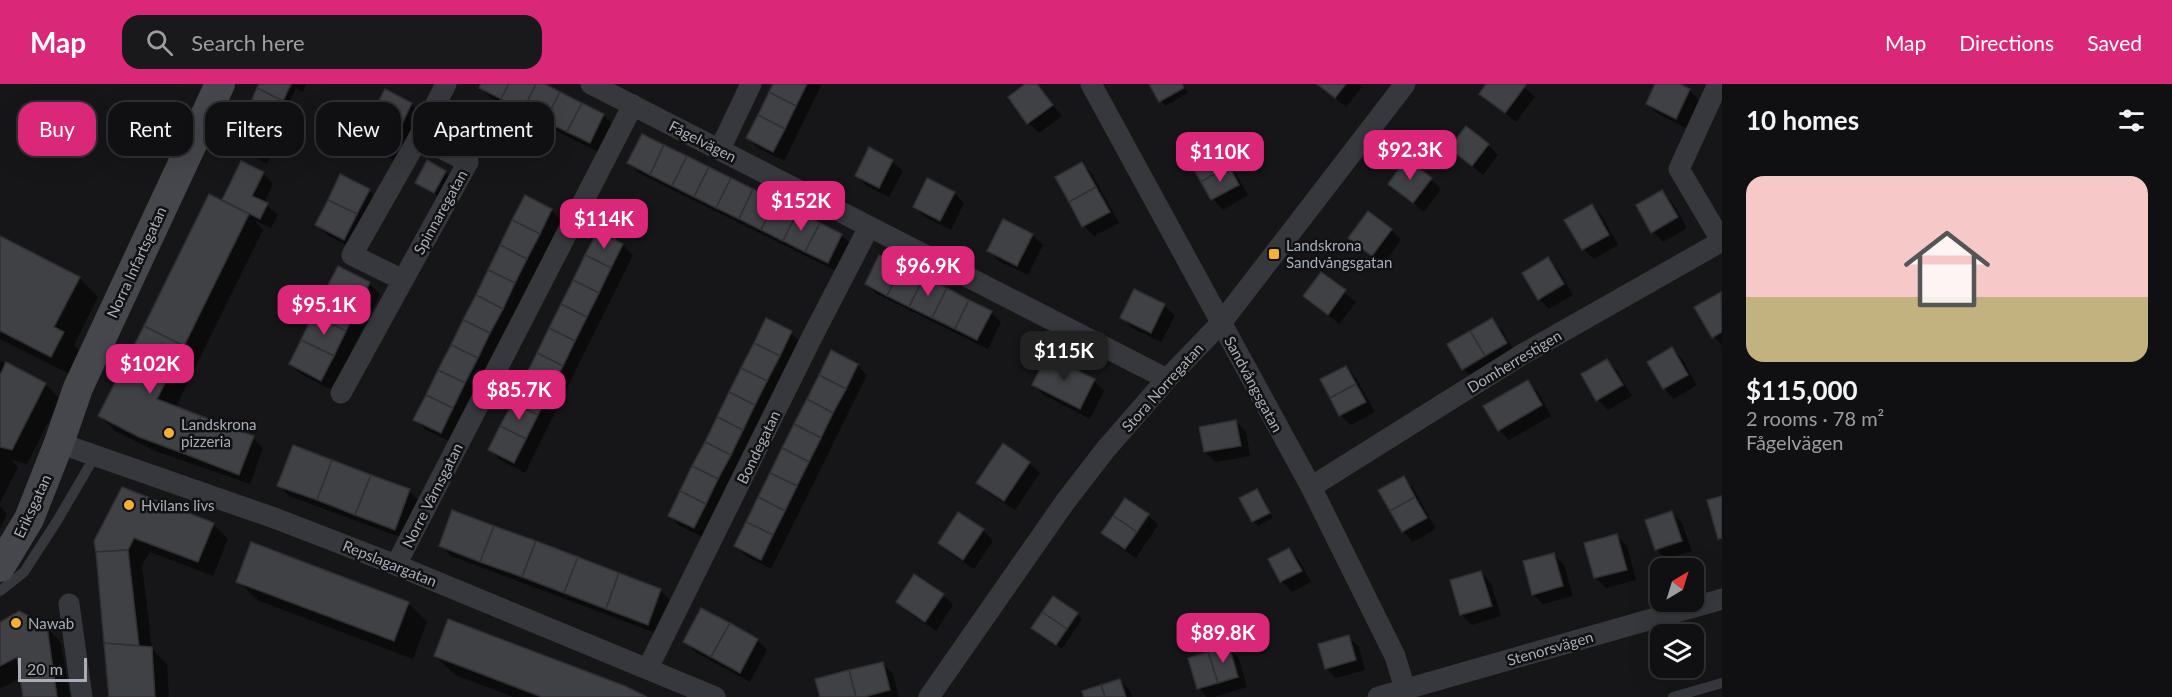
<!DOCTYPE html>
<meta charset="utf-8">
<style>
:root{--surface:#101012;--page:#19191b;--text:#f1f3f6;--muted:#9c9d9f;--line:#303032;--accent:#db2777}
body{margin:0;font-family:Lato,sans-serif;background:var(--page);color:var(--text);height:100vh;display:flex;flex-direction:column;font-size:22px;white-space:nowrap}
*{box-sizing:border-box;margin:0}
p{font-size:20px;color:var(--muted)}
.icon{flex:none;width:33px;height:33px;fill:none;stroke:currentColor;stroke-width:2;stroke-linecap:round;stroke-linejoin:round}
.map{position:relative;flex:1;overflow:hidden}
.side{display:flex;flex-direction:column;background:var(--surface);width:450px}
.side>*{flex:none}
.guide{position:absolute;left:18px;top:18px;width:570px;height:54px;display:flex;gap:12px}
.needle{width:39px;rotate:38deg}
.fabs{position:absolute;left:1650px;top:474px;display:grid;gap:12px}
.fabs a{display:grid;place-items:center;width:54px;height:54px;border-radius:12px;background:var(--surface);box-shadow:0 6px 24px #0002,0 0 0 2px var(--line);font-size:30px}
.scale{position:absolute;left:18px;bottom:15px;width:69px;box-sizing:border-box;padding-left:6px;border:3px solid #a8adb8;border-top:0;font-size:16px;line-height:21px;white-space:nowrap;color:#a8adb8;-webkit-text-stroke:4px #111113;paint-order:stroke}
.price{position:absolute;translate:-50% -51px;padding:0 14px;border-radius:12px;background:var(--accent);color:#fff;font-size:20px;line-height:39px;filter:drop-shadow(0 2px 3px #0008)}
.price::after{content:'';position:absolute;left:50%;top:36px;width:18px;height:14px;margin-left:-9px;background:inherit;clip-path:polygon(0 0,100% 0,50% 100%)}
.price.selected{background:#222;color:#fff}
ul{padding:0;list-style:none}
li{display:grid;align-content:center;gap:12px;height:318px;padding:0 24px}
li span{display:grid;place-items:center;height:186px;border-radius:18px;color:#555}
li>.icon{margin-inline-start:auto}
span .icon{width:108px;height:108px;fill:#fffc;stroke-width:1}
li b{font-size:26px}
h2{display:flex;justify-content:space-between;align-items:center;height:72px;padding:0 24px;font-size:26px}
.chip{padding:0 21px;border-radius:18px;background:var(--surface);box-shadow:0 6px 24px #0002,0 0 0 2px var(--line);font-size:21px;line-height:54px}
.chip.selected{background:var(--accent);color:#fff}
header{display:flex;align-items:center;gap:36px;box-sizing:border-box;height:84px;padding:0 30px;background:var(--accent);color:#fff}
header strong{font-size:28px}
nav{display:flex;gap:33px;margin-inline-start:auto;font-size:21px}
.search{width:420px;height:54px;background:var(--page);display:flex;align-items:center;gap:15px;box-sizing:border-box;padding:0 21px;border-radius:18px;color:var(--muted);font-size:22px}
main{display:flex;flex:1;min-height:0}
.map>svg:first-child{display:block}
</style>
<header>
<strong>Map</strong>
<div class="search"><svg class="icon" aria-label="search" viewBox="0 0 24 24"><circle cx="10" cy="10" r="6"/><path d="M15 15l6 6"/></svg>Search here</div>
<nav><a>Map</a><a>Directions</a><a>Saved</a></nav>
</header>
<main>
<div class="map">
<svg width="1722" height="613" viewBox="0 0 1722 613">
<rect width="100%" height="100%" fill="#161618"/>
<g fill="#0007">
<path d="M 261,0 L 290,0 L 287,4 L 290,6 L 293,0 L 306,0 L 303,8 L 296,4 L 279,38 L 274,36 L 284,46 L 267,80 L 243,68 L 232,57 Z"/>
<path d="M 483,0 L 541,0 L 603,31 L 614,41 L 600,69 L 491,14 L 481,4 Z"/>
<path d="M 775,0 L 822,0 L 784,77 L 758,64 L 748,54 Z"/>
<path d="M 1028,0 L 1036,0 L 1062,32 L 1039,49 L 1029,39 Z"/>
<path d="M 1151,0 L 1183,0 L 1188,9 L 1165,22 Z"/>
<path d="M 1318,0 L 1359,0 L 1362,3 L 1346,23 Z"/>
<path d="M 1488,0 L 1521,0 L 1535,13 L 1516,38 L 1481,10 Z"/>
<path d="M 1657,0 L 1676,0 L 1689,6 L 1699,16 L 1686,44 L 1658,30 L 1647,20 Z"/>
<path d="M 411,20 L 422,30 L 398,78 L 372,66 L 362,55 Z"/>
<path d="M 1488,61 L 1498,71 L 1483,91 L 1451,64 Z"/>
<path d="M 1218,66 L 1228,76 L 1248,111 L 1223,126 L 1213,115 L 1192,80 Z"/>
<path d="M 892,77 L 903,87 L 889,113 L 867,102 L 856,92 Z"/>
<path d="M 629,79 L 841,151 L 852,161 L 838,188 L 639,89 Z"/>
<path d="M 1082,80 L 1092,90 L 1119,139 L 1094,152 L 1084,142 Z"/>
<path d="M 445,88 L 450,93 L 439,113 L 416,98 Z"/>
<path d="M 263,89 L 273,100 L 264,119 L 278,131 L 271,144 L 254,136 L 263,146 L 175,324 L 253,354 L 263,364 L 250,400 L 155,367 L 115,347 L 100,332 L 228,120 L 224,116 Z"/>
<path d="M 1431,95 L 1441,105 L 1424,128 L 1390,100 Z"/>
<path d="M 369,106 L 379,116 L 355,165 L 327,151 L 317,141 Z"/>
<path d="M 1662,108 L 1672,118 L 1687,144 L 1663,158 L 1653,148 Z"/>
<path d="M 954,109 L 964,119 L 951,146 L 925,133 L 914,122 Z"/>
<path d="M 1591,122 L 1602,132 L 1618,161 L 1594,175 L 1583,165 Z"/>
<path d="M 551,126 L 561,136 L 451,358 L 426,346 L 415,335 Z"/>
<path d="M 1391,146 L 1401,156 L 1383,181 L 1350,154 Z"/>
<path d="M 598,149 L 623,161 L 633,171 L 525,389 L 500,376 L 490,366 Z"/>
<path d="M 1032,151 L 1043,161 L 1028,191 L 999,177 L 989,167 Z"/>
<path d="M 0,154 L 79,194 L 98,213 L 74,261 L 82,269 L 71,291 L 0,255 Z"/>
<path d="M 1548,175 L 1558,185 L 1573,211 L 1549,225 L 1539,215 Z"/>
<path d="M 338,184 L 369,200 L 380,210 L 332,306 L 301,290 L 291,280 Z"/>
<path d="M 1322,190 L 1356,218 L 1339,240 L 1305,212 Z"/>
<path d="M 866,200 L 991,228 L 1001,238 L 988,265 L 877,210 Z"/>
<path d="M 1135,207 L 1164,221 L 1175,232 L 1161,258 L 1132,244 L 1122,233 Z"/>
<path d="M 1720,210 L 1722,212 L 1722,261 L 1714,253 Z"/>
<path d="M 1492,236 L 1502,246 L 1516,270 L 1474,295 L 1463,285 Z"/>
<path d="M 791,249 L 801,259 L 704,454 L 680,442 L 669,431 Z"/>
<path d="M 1672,265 L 1682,275 L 1697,301 L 1674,315 L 1664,304 L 1649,278 Z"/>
<path d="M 1607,276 L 1617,287 L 1632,312 L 1608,326 L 1598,316 L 1583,290 Z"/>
<path d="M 0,277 L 45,300 L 60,315 L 27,380 L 11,376 L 18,383 L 0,419 Z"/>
<path d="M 857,281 L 867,291 L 771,485 L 746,472 L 735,462 Z"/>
<path d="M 1346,283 L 1356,294 L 1375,328 L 1351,341 L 1340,331 Z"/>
<path d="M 1094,297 L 1104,307 L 1090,335 L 1044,311 L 1034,301 Z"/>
<path d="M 1527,298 L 1538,308 L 1551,332 L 1509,356 L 1499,346 Z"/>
<path d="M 1236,338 L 1246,348 L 1250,372 L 1216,378 L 1205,368 Z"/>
<path d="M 1003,361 L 1029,379 L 1040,389 L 1015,426 L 988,409 L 978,399 Z"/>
<path d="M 1403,394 L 1413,404 L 1436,445 L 1413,458 L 1403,447 L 1380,406 Z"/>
<path d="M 279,401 L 409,407 L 419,417 L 405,455 L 289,412 Z"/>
<path d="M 1257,406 L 1262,411 L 1273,434 L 1258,442 L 1253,437 Z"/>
<path d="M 0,422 L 7,430 L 0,445 Z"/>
<path d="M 1672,429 L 1682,439 L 1692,467 L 1666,475 L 1656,465 Z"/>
<path d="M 1148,431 L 1158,441 L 1136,474 L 1113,459 L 1103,449 Z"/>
<path d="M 213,440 L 228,455 L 213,492 L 150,468 L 142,481 L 152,565 L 167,580 L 169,613 L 110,613 L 96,457 Z"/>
<path d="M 983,446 L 993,457 L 974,485 L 950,469 L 940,459 Z"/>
<path d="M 1617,452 L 1627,462 L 1636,496 L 1606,504 L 1595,493 Z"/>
<path d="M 441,461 L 660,506 L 670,516 L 658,550 L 451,472 Z"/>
<path d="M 1289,466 L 1299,476 L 1311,498 L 1292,508 L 1281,497 L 1270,476 Z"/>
<path d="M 1554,471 L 1564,481 L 1573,512 L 1543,520 L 1533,510 Z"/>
<path d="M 1481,489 L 1491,499 L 1501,532 L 1472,541 L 1461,530 Z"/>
<path d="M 238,497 L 408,519 L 427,538 L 413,575 L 257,516 Z"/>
<path d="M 943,511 L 953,521 L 936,547 L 908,528 L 898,518 Z"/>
<path d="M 1077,530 L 1082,535 L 1062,565 L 1038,549 Z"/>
<path d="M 0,540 L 46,543 L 61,559 L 70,613 L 25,613 L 22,593 L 0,605 Z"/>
<path d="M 1348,553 L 1359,563 L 1365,586 L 1336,594 L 1326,584 Z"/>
<path d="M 757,556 L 767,566 L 750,598 L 695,568 L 685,558 Z"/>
<path d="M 1229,564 L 1239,574 L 1247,603 L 1214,613 L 1207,613 L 1198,604 Z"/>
<path d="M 435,572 L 644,613 L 513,613 L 455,591 Z"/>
<path d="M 882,579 L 893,590 L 899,613 L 821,613 Z"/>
<path d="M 1120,596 L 1130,607 L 1132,613 L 1086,613 Z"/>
</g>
<g fill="#404145" stroke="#303034" stroke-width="1.5">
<path d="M 259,0 L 291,0 L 283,17 L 257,4 Z"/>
<path d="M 481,0 L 509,0 L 501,15 L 479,4 Z"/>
<path d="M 509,0 L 536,0 L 523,26 L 501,15 Z"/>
<path d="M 536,0 L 545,0 L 560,8 L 545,37 L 523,26 Z"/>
<path d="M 773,0 L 807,0 L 796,22 L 769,8 Z"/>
<path d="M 1025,0 L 1037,0 L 1053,21 L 1027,40 L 1008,13 Z"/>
<path d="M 1149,0 L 1182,0 L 1184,4 L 1159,18 Z"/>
<path d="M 1317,0 L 1346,0 L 1335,14 Z"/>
<path d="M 1486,0 L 1524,0 L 1526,1 L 1505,29 L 1479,10 Z"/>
<path d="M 1655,0 L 1680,0 L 1690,5 L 1676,35 L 1646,20 Z"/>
<path d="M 257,4 L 283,17 L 274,35 L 249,22 Z"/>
<path d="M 385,5 L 412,19 L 400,44 L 372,30 Z"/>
<path d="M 560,8 L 582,19 L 567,48 L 545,37 Z"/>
<path d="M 769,8 L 796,22 L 785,45 L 758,31 Z"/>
<path d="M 582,19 L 604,30 L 590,59 L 567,48 Z"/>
<path d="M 249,22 L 274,35 L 256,71 L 231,58 Z"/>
<path d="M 372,30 L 400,44 L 387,69 L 360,56 Z"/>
<path d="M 758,31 L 785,45 L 773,68 L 746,54 Z"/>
<path d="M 1466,42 L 1489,60 L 1472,82 L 1449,64 Z"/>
<path d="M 642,50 L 664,61 L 650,91 L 627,79 Z"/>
<path d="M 664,61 L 687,72 L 672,102 L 650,91 Z"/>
<path d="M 869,63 L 893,76 L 879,104 L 855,92 Z"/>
<path d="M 1218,64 L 1229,82 L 1201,98 L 1190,79 Z"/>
<path d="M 687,72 L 709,83 L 694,113 L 672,102 Z"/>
<path d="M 1406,75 L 1432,94 L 1413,119 L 1388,100 Z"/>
<path d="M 427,76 L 446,87 L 434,109 L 415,99 Z"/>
<path d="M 241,77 L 264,88 L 252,112 L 268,119 L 260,135 L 222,116 Z"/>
<path d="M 1082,78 L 1096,103 L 1069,118 L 1055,93 Z"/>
<path d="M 1229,82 L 1239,101 L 1211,116 L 1201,98 Z"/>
<path d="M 709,83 L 731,94 L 716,124 L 694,113 Z"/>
<path d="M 340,90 L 370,105 L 357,130 L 328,116 Z"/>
<path d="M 731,94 L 753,105 L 739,135 L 716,124 Z"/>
<path d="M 927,94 L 955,108 L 940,137 L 913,123 Z"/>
<path d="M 1096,103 L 1110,128 L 1082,143 L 1069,118 Z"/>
<path d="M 753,105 L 775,117 L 761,146 L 739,135 Z"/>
<path d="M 1662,106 L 1678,133 L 1651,149 L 1636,121 Z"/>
<path d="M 209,110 L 249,130 L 184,262 L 144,242 Z"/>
<path d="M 525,111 L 552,125 L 540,150 L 512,136 Z"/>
<path d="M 328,116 L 357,130 L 344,156 L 315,141 Z"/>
<path d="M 775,117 L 798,127 L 783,157 L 761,146 Z"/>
<path d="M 1592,120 L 1609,151 L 1582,166 L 1564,136 Z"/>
<path d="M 798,127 L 820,139 L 805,168 L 783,157 Z"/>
<path d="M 1368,127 L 1392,145 L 1372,172 L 1348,154 Z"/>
<path d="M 1003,135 L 1033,150 L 1017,182 L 987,167 Z"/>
<path d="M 512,136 L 540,150 L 527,175 L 500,161 Z"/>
<path d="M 820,139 L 842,150 L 828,179 L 805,168 Z"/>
<path d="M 598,147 L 623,160 L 611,184 L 585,171 Z"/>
<path d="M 0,152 L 80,193 L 54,243 L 64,248 L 51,273 L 0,247 Z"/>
<path d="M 500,161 L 527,175 L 515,199 L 488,186 Z"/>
<path d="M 585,171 L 611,184 L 599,209 L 573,196 Z"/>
<path d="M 879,171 L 902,182 L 887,212 L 865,200 Z"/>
<path d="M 1548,173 L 1564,200 L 1538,216 L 1522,189 Z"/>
<path d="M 338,182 L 370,198 L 358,223 L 325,207 Z"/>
<path d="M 902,182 L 924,193 L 909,223 L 887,212 Z"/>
<path d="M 488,186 L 515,199 L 503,225 L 476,211 Z"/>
<path d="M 1321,188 L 1346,206 L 1328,231 L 1303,212 Z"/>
<path d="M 924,193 L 947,204 L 932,234 L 909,223 Z"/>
<path d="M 573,196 L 599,209 L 587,233 L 561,220 Z"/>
<path d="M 947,204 L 969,216 L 955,245 L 932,234 Z"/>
<path d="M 1134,205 L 1165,220 L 1151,249 L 1120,234 Z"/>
<path d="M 325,207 L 358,223 L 346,247 L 313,231 Z"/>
<path d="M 1721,208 L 1722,248 L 1712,254 L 1694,223 Z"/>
<path d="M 476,211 L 503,225 L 490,249 L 463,236 Z"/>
<path d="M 969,216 L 992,227 L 977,256 L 955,245 Z"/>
<path d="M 561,220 L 587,233 L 575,257 L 549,244 Z"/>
<path d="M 313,231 L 346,247 L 334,272 L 301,256 Z"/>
<path d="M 766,234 L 792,247 L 780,272 L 754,259 Z"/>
<path d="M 1492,234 L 1507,259 L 1485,272 L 1470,247 Z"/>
<path d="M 463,236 L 490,249 L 478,274 L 451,261 Z"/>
<path d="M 144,242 L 184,262 L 157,315 L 201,332 L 185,370 L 139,353 L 98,332 Z"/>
<path d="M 549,244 L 575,257 L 563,282 L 537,269 Z"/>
<path d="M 1470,247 L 1485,272 L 1462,286 L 1447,260 Z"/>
<path d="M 301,256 L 334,272 L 321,297 L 289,280 Z"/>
<path d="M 754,259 L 780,272 L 767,297 L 741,284 Z"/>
<path d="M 451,261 L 478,274 L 465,299 L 438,286 Z"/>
<path d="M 1672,263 L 1688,291 L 1663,305 L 1647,278 Z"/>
<path d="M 831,266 L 858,280 L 846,305 L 819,291 Z"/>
<path d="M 537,269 L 563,282 L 551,306 L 525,293 Z"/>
<path d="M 1047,271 L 1095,295 L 1080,325 L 1032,301 Z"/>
<path d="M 1607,275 L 1623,301 L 1596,317 L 1581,290 Z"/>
<path d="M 6,278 L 46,299 L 12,366 L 0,363 L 0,291 Z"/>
<path d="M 1346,282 L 1356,300 L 1330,314 L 1320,295 Z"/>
<path d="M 741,284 L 767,297 L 755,321 L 729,308 Z"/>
<path d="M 438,286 L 465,299 L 453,324 L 426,311 Z"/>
<path d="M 819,291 L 846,305 L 833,329 L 807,315 Z"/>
<path d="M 525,293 L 551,306 L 538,331 L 513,318 Z"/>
<path d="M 1528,296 L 1542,321 L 1498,347 L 1483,322 Z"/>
<path d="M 1356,300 L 1366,318 L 1339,332 L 1330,314 Z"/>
<path d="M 729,308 L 755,321 L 743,346 L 717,333 Z"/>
<path d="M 426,311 L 453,324 L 441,349 L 413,336 Z"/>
<path d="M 807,315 L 833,329 L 821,354 L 794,340 Z"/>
<path d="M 513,318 L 538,331 L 526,355 L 500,342 Z"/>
<path d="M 201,332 L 254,352 L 239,391 L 185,370 Z"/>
<path d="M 717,333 L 743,346 L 731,371 L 705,358 Z"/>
<path d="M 1236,336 L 1241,362 L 1204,368 L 1199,343 Z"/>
<path d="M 794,340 L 821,354 L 809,378 L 782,364 Z"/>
<path d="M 500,342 L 526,355 L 514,379 L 488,366 Z"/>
<path d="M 705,358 L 731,371 L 718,395 L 692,382 Z"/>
<path d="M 1003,359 L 1030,378 L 1004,417 L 976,399 Z"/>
<path d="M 293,361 L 332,376 L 317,416 L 277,402 Z"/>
<path d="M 782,364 L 809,378 L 797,402 L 770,389 Z"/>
<path d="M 332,376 L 371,391 L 355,431 L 317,416 Z"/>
<path d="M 692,382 L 718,395 L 706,420 L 680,407 Z"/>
<path d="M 770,389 L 797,402 L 785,427 L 758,413 Z"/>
<path d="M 371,391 L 410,405 L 395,446 L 355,431 Z"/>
<path d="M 1404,392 L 1415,413 L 1390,427 L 1378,406 Z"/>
<path d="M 122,403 L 214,439 L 198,478 L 134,454 L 128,466 L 96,468 L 94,457 Z"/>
<path d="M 1257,405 L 1270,429 L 1252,438 L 1239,414 Z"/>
<path d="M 680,407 L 706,420 L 694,444 L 668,432 Z"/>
<path d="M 1722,412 L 1722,454 L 1718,455 L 1707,416 Z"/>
<path d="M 758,413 L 785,427 L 773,451 L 746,438 Z"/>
<path d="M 1415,413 L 1427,434 L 1402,448 L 1390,427 Z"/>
<path d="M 1125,414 L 1149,430 L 1137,448 L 1113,432 Z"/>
<path d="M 452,426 L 494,442 L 480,478 L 439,462 Z"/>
<path d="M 1672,427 L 1682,457 L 1655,466 L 1645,436 Z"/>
<path d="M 958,428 L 984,445 L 963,476 L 938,459 Z"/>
<path d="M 1113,432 L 1137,448 L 1125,465 L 1101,449 Z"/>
<path d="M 746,438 L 773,451 L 761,476 L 734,462 Z"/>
<path d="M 494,442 L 536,457 L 522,493 L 480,478 Z"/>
<path d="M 1617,450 L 1627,486 L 1594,494 L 1584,459 Z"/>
<path d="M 536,457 L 578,473 L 564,509 L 522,493 Z"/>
<path d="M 251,458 L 409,518 L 394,557 L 236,498 Z"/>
<path d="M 1289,464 L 1302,487 L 1280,498 L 1268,475 Z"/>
<path d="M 128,466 L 139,562 L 104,559 L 96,468 Z"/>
<path d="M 1554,469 L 1563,502 L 1532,511 L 1523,477 Z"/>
<path d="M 578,473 L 619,489 L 606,525 L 564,509 Z"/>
<path d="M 1481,487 L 1492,522 L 1460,531 L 1450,496 Z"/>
<path d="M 619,489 L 661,505 L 648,541 L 606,525 Z"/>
<path d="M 914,490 L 944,510 L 925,538 L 896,518 Z"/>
<path d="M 1053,512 L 1078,529 L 1067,545 L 1042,528 Z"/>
<path d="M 701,524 L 730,539 L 711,573 L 683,558 Z"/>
<path d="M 19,527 L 47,542 L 57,613 L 23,613 L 17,573 L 0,582 L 0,538 Z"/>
<path d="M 1042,528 L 1067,545 L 1056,561 L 1031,544 Z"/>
<path d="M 448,535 L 625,602 L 647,613 L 542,613 L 434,572 Z"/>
<path d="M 730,539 L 758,555 L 740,589 L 711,573 Z"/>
<path d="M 1349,551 L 1356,576 L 1325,585 L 1318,560 Z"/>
<path d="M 104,559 L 152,563 L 155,613 L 109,613 Z"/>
<path d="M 1229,562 L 1238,593 L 1218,599 L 1208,568 Z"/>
<path d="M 1208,568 L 1218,599 L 1197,605 L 1188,574 Z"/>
<path d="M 883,578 L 890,606 L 864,613 L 856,613 L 849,586 Z"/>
<path d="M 849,586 L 856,613 L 820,613 L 815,595 Z"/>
<path d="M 1120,595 L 1126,613 L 1105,613 L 1101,601 Z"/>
<path d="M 1101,601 L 1105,613 L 1084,613 L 1082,607 Z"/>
</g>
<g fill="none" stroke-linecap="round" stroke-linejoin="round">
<g stroke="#37383d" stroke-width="10">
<path d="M 0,507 L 24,488 L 57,437 L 95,372"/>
<path d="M 1673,613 L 1722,599"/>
</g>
<g stroke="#37383d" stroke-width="21">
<path d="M 591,0 L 1167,295"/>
<path d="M 1091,0 L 1311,403 L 1395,572 L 1405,605"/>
<path d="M 1718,0 L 1679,85 L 1722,158"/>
<path d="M 720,65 L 751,0"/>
<path d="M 403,196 L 352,171 L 419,53 L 446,0"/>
<path d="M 341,309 L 468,78 L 419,53"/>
<path d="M 59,359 L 277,435 L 396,481 L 715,613"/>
<path d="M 1311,403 L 1523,270 L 1722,157"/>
<path d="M 396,481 L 633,21"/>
<path d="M 69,520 L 82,613"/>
<path d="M 648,584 L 812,253 L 869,143"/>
<path d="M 929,613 L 1065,418 L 1106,365 L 1167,295 L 1221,239 L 1405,0"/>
<path d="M 1378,613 L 1722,515"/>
</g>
<path stroke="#45474d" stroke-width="30" d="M 0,483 L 29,435 L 59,359 L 78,304 L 220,0"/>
</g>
<g fill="#f2b134" stroke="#111113" stroke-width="2">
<rect x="1268" y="164" width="12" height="12" rx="3"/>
<circle cx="169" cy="349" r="6"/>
<circle cx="129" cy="421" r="6"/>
<circle cx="16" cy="539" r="6"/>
</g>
<g text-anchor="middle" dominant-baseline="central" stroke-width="5" stroke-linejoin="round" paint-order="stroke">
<g font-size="15" fill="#a8adb8" stroke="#111113">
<text transform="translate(703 57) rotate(27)">Fågelvägen</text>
<text transform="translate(440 128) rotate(-61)">Spinnaregatan</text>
<text transform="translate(136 178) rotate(-65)">Norra Infartsgatan</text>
<text transform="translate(1514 277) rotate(-31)">Domherrestigen</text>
<text transform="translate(1254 300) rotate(62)">Sandvångsgatan</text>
<text transform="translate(1162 303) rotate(-48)">Stora Norregatan</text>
<text transform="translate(758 363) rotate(-64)">Bondegatan</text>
<text transform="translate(432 411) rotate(-63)">Norre Värnsgatan</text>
<text transform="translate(32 422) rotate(-65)">Eriksgatan</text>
<text transform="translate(390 479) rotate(22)">Repslagargatan</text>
<text transform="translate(1550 564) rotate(-16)">Stenorsvägen</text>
</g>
<g font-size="15" fill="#a8adb8" stroke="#111113" text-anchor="start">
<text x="1286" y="161">Landskrona<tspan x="1286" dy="17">Sandvångsgatan</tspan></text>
<text x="181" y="340">Landskrona<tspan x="181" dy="17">pizzeria</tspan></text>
<text x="141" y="421">Hvilans livs</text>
<text x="28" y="539">Nawab</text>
</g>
</g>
</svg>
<div class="fabs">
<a><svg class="needle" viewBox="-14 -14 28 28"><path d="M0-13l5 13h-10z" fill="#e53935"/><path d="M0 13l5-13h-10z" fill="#9c9d9f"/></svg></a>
<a><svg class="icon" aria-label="layers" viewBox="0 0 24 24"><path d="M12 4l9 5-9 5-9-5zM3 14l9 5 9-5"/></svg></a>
</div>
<div class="scale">20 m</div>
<b class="price" style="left:1410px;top:97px">$92.3K</b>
<b class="price" style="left:1220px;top:99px">$110K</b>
<b class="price" style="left:801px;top:148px">$152K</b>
<b class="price" style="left:604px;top:166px">$114K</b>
<b class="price" style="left:928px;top:213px">$96.9K</b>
<b class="price" style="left:324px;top:252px">$95.1K</b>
<b class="price selected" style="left:1064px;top:298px">$115K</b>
<b class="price" style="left:150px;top:311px">$102K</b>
<b class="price" style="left:519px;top:337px">$85.7K</b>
<b class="price" style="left:1223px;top:580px">$89.8K</b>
<div class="guide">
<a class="chip selected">Buy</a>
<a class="chip">Rent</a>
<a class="chip">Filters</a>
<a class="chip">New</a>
<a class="chip">Apartment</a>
</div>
</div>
<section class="side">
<h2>10 homes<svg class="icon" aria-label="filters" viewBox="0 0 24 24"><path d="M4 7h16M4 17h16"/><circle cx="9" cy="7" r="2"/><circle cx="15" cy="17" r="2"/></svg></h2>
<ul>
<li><span style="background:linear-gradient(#f6c9c9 65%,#c2b280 0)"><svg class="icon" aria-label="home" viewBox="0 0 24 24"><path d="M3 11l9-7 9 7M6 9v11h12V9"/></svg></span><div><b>$115,000</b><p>2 rooms · 78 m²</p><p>Fågelvägen</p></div></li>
</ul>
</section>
</main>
